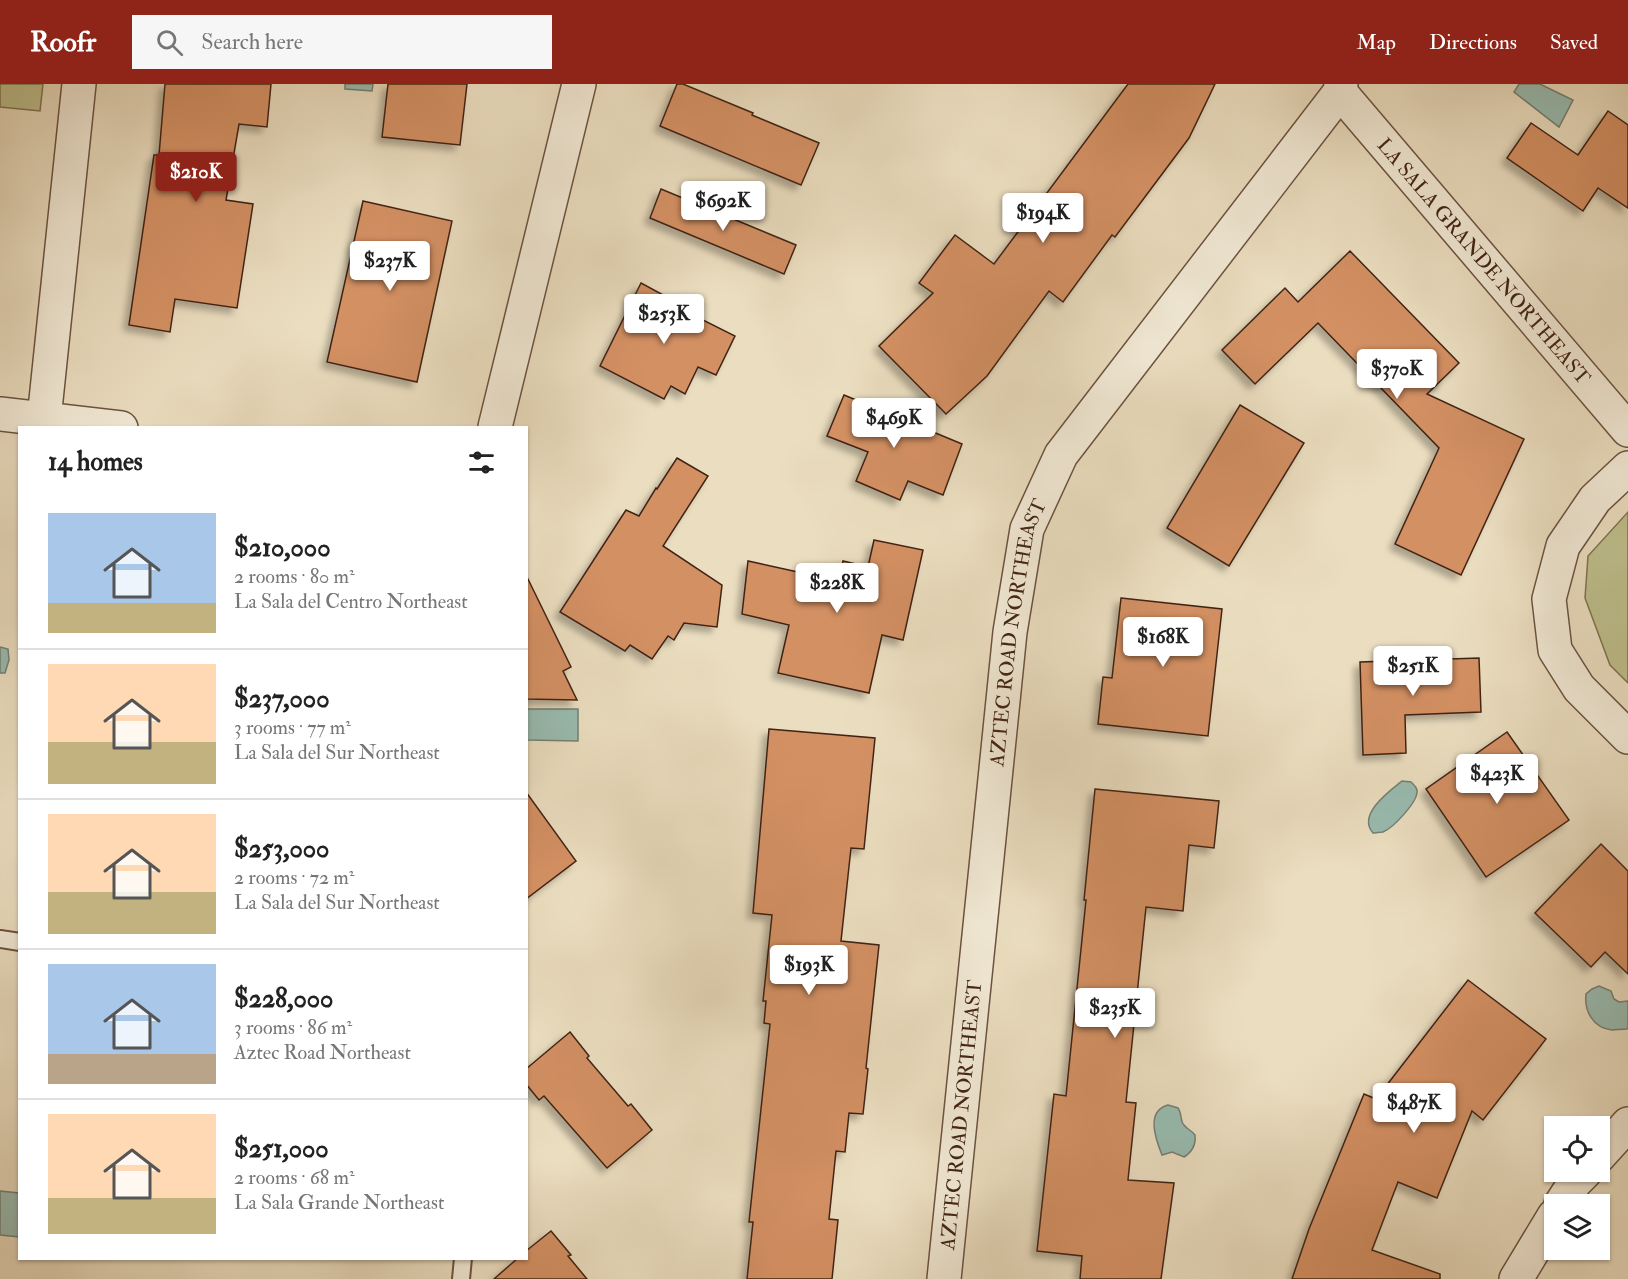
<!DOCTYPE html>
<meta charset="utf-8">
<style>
:root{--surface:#fff;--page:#f6f6f6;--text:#222;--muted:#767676;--line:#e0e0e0;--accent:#8f2418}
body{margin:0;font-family:"IM FELL Double Pica",serif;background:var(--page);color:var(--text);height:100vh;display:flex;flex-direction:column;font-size:22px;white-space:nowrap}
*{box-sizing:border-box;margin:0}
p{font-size:20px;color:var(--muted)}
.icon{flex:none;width:33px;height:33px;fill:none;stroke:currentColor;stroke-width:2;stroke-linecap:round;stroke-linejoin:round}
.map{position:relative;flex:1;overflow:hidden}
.panel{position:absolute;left:18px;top:342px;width:510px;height:834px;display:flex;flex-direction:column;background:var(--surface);border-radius:0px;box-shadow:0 2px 4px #0004}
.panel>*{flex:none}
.fabs{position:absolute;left:1544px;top:1032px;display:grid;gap:12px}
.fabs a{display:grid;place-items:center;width:66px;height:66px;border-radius:0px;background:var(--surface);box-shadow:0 2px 4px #0004;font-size:30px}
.price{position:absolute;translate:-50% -51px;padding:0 14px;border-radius:6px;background:#fff;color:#222;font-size:20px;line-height:39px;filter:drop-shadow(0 2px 3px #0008)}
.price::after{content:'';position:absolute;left:50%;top:36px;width:18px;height:14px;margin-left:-9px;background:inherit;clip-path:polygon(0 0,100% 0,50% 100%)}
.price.on{background:var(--accent);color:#fff}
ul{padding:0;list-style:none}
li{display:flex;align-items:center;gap:18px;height:150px;padding:0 30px}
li+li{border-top:2px solid var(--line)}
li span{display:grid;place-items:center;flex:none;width:168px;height:120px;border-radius:0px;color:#555}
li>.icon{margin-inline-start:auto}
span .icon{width:72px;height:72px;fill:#fffc;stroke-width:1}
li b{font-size:26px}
h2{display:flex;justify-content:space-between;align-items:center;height:72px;padding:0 30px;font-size:26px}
header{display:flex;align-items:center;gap:36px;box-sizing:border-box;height:84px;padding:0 30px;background:var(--accent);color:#fff}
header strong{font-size:28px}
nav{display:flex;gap:33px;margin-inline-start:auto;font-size:21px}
.search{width:420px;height:54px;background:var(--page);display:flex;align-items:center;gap:15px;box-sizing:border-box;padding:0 21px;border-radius:0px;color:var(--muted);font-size:22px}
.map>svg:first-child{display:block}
</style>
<header>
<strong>Roofr</strong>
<div class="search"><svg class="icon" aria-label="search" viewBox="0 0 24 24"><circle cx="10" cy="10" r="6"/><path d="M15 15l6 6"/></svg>Search here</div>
<nav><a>Map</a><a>Directions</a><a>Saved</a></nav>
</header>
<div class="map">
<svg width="1628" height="1195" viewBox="0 0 1628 1195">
<defs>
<filter id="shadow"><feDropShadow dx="-5.5" dy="5.5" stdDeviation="3" flood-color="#0004"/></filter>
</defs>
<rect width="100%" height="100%" fill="#ebdec0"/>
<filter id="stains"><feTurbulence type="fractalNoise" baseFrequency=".00333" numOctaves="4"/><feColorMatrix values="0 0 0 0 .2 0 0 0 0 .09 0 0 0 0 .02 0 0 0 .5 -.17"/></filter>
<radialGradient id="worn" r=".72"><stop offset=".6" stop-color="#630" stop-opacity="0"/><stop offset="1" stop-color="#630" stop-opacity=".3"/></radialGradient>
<g fill="#bebf8d" stroke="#807251" stroke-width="1.5">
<path d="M 0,0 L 43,0 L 40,27 L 0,23 Z"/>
<path d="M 1628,428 L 1628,599 L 1610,581 L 1585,514 L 1588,472 Z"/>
</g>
<g fill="#98bcb1" stroke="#757f73" stroke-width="1.5">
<path d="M 345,0 L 373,0 L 372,7 L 345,5 Z"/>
<path d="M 1519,0 L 1540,0 L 1573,16 L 1559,43 L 1514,8 Z"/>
<path d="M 0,563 L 8,565 L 9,576 L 5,589 L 0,589 Z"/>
<path d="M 527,625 L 578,625 L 578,657 L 527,656 Z"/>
<path d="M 1402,697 L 1411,698 C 1414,701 1416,702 1417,706 C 1419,717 1393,744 1383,748 C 1382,748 1374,749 1373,749 C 1357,731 1388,708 1402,697 Z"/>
<path d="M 1599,902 L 1611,907 L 1614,915 L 1619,918 L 1628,917 L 1628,944 L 1627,945 C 1622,945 1616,946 1612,946 C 1593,944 1584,927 1586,910 L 1592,905 Z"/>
<path d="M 1168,1021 L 1178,1024 C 1182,1029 1180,1037 1184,1041 C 1187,1045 1191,1046 1195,1051 C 1196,1060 1192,1068 1184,1073 L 1172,1068 L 1162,1071 C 1156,1056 1145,1027 1168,1021 Z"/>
<path d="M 0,1107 L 19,1109 L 19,1153 L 0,1151 Z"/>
</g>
<g fill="#d39064" stroke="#412415" stroke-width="1.5" filter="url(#shadow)">
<path d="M 165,0 L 271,0 L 267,43 L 239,40 L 226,116 L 253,120 L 237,224 L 175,215 L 170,248 L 129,241 L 154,71 L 159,71 Z"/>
<path d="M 388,0 L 467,0 L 460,61 L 382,53 Z"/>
<path d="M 677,0 L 683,0 L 753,29 L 752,31 L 819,59 L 801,101 L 660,42 Z"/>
<path d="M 1128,0 L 1215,0 L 1189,54 L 1115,153 L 1112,151 L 1063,218 L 1049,207 L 987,292 L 946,330 L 879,262 L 933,209 L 919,199 L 955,151 L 994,180 Z"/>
<path d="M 1608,27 L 1628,41 L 1628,124 L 1598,104 L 1583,127 L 1507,74 L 1531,39 L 1578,71 Z"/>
<path d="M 661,105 L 796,161 L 784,190 L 650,134 Z"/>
<path d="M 363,117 L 452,137 L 417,298 L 327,278 Z"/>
<path d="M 1350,167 L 1459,279 L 1427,310 L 1524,355 L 1461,491 L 1395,460 L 1439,364 L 1318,239 L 1255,300 L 1222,266 L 1285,204 L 1298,218 Z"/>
<path d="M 641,199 L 667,213 L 665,217 L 735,252 L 716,291 L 698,283 L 685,310 L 671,302 L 664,315 L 600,282 Z"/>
<path d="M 844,311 L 962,360 L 943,411 L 908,397 L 900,416 L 856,397 L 868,368 L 827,352 Z"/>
<path d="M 1240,321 L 1304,359 L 1229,482 L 1167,444 Z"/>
<path d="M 677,374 L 708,392 L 663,462 L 722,501 L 717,543 L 684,539 L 674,556 L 668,552 L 652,575 L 630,561 L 625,567 L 560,528 L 626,426 L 639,432 L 656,404 L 657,405 Z"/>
<path d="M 874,456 L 923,466 L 903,556 L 882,551 L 869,609 L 778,589 L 789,541 L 742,530 L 748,477 L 839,497 L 843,477 L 868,483 Z"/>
<path d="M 526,491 L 571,583 L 563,587 L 577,616 L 526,615 Z"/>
<path d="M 1121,514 L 1222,525 L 1208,652 L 1098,640 L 1103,593 L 1112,594 Z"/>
<path d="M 1479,574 L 1481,628 L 1405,631 L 1406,669 L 1363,671 L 1360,578 Z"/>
<path d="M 769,645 L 875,654 L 864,765 L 851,764 L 841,857 L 879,861 L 866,984 L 868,985 L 863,1030 L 849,1029 L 845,1068 L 836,1067 L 829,1135 L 838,1136 L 832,1195 L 747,1195 L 753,1138 L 749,1138 L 770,940 L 764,939 L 766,917 L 763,917 L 772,831 L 753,829 Z"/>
<path d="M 1507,648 L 1569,736 L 1486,793 L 1426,705 Z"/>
<path d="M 1095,705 L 1219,717 L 1214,764 L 1189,761 L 1183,827 L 1146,823 L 1126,1018 L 1136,1019 L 1128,1096 L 1174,1099 L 1161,1195 L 1080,1195 L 1082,1172 L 1037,1167 L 1054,1010 L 1066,1012 L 1086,816 L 1084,816 Z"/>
<path d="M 526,708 L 576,777 L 526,815 Z"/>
<path d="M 1601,760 L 1628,787 L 1628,890 L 1605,868 L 1591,883 L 1535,829 Z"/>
<path d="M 1468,896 L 1546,955 L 1483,1036 L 1472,1027 L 1437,1114 L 1398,1098 L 1372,1166 L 1440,1190 L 1440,1195 L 1292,1195 L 1309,1145 L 1364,1010 L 1376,1015 Z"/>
<path d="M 570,948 L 589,972 L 587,974 L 628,1022 L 631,1020 L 652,1046 L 607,1084 L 544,1012 L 539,1016 L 526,1000 L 526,985 Z"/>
<path d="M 551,1147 L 571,1171 L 568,1172 L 587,1195 L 494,1195 L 518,1174 L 526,1174 L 526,1167 Z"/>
</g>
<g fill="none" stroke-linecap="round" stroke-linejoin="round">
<defs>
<g id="lane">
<path d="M 0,855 L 20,858"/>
<path d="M 461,1195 L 463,1174"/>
</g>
<g id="street">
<path id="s1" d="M 1340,8 L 1628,346"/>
<path d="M 0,330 L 121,344"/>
<path d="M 44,335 L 79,0"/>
<path d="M 495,343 L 579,0"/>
<path d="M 1628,384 L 1595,415 L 1563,462 L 1549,515 L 1555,566 L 1579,604 L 1628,653"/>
<path d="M 1599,1072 L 1628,1040"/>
<path d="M 1561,1120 L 1575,1098 L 1585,1088"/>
<path id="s2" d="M 944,1195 L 1010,548 L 1027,445 L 1061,371 L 1340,8 L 1341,0"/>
<path d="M 1516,1195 L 1554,1132"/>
</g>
</defs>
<use href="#lane" stroke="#6c5240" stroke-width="20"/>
<use href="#street" stroke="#6c5240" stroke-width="36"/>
<use href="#lane" stroke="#f2ead6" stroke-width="16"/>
<use href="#street" stroke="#f2ead6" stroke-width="33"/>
</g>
<g text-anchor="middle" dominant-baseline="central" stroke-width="5" stroke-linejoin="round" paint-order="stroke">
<g font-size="20" fill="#412415" stroke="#f2ead6">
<text stroke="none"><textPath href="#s1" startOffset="222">LA SALA GRANDE NORTHEAST</textPath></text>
<text stroke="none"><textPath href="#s2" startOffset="651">AZTEC ROAD NORTHEAST</textPath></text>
<text stroke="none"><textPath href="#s2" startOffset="165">AZTEC ROAD NORTHEAST</textPath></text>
</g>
</g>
<rect width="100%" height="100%" filter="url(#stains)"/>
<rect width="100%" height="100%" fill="url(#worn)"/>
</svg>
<div class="fabs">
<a><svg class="icon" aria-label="locate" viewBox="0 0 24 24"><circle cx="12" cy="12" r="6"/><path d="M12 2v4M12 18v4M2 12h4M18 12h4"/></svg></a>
<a><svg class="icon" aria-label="layers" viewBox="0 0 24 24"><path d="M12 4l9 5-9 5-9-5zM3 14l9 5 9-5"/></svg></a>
</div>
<b class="price on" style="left:196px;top:119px">$210K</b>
<b class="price" style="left:723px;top:148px">$692K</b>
<b class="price" style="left:1043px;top:160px">$194K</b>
<b class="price" style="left:390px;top:208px">$237K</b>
<b class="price" style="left:664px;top:261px">$253K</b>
<b class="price" style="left:1397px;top:316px">$370K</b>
<b class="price" style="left:894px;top:365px">$469K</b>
<b class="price" style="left:837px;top:530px">$228K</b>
<b class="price" style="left:1163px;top:584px">$168K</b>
<b class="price" style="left:1413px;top:613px">$251K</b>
<b class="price" style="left:1497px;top:721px">$423K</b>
<b class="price" style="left:809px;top:912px">$193K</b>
<b class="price" style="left:1115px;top:955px">$235K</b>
<b class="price" style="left:1414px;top:1050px">$487K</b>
<section class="panel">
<h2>14 homes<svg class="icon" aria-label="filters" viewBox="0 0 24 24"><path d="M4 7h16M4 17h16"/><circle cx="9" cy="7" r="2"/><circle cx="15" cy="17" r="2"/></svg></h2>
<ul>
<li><span style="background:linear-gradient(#a9c7e8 75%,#c2b280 0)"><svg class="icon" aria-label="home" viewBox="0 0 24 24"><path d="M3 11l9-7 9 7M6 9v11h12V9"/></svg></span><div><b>$210,000</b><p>2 rooms · 80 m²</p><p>La Sala del Centro Northeast</p></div></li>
<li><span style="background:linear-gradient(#ffd9b3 65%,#c2b280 0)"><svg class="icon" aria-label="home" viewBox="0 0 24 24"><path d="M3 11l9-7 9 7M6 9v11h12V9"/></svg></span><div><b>$237,000</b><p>3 rooms · 77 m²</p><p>La Sala del Sur Northeast</p></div></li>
<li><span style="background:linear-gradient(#ffd9b3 65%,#c2b280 0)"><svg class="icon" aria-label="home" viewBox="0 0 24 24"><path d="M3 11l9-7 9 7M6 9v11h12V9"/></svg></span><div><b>$253,000</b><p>2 rooms · 72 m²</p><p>La Sala del Sur Northeast</p></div></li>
<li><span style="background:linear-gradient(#a9c7e8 75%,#b9a48a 0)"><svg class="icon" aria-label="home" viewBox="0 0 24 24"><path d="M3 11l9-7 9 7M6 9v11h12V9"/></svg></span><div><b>$228,000</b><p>3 rooms · 86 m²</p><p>Aztec Road Northeast</p></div></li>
<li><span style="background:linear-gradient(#ffd9b3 70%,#c2b280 0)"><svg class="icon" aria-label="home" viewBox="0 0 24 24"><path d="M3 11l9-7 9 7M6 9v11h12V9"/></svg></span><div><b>$251,000</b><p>2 rooms · 68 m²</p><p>La Sala Grande Northeast</p></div></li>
</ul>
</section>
</div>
